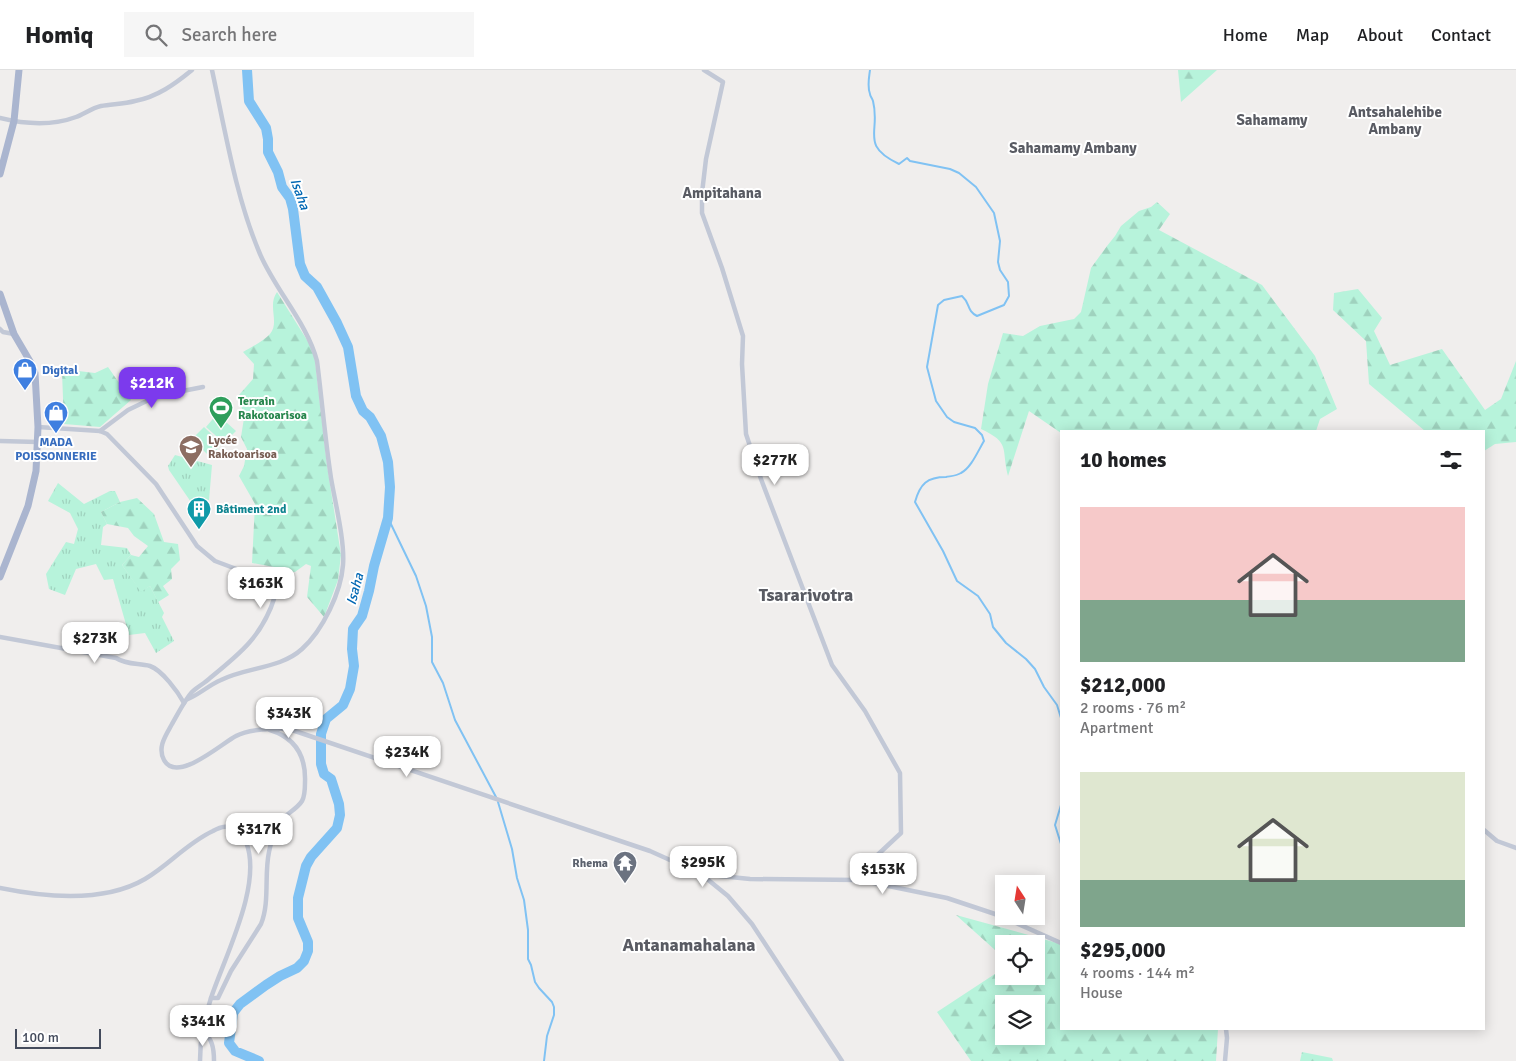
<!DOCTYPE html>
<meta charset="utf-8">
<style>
:root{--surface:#fff;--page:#f6f6f6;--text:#202124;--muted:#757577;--line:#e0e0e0;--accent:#7c3aed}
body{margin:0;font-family:Signika,sans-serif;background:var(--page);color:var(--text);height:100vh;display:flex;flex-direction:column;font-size:19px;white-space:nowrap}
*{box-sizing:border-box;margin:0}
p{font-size:16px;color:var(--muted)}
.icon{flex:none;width:28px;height:28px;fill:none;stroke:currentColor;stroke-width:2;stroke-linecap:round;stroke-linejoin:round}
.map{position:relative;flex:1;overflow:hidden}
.side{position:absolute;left:1060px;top:360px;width:425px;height:600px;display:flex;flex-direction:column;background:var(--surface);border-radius:0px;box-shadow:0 2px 12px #0003}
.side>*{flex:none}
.needle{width:32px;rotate:348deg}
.tools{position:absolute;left:995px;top:805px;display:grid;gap:10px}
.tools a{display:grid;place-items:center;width:50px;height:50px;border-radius:0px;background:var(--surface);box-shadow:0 2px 12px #0003;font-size:25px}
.scale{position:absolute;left:15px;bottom:12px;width:86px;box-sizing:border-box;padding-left:5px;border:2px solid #444b5c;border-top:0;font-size:14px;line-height:18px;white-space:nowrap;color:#444b5c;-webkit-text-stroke:4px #fff;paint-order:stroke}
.price{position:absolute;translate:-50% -42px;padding:0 11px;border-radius:10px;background:#fff;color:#222;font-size:16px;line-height:32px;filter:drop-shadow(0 1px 2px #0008)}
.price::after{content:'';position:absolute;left:50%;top:30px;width:15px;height:11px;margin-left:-8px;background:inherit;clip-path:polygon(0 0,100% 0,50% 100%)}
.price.selected{background:var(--accent);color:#fff}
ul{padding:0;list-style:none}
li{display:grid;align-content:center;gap:10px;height:265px;padding:0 20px}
li span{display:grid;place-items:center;height:155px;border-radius:0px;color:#555}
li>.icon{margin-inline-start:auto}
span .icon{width:90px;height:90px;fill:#fffc;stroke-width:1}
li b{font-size:21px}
h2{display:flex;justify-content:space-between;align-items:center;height:60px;padding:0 20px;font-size:21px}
header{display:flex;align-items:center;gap:30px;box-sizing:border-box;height:70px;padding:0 25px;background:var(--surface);border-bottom:1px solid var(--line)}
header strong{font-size:24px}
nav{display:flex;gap:28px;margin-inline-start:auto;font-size:18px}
.search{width:350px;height:45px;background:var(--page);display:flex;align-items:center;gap:12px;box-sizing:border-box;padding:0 18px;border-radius:0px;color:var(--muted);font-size:19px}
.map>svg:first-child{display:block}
</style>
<header>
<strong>Homiq</strong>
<div class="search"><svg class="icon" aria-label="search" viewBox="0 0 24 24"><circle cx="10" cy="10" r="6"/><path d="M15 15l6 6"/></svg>Search here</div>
<nav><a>Home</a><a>Map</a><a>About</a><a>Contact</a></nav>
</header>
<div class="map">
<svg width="1516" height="991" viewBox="0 0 1516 991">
<defs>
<pattern id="grass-tufts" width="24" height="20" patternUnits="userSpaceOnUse" patternTransform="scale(1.25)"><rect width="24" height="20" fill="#b7f3db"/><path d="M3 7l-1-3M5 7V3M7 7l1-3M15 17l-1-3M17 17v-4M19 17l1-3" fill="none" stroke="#9fd2be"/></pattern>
<pattern id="forest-firs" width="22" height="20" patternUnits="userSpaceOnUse" patternTransform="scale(1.25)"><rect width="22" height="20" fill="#b7f3db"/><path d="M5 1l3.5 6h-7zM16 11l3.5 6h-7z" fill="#9fd2be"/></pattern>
</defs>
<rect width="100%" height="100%" fill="#f0eeed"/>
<g fill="url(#grass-tufts)">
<path d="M 175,385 L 212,395 L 209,430 L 193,435 L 169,400 L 168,396 Z"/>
<path d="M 58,413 L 84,434 L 110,421 L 115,421 L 120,432 L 101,442 L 107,454 L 103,457 L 101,475 L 127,478 L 131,485 L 122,495 L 141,521 L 150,516 L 164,543 L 162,547 L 174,571 L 156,583 L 145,563 L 129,565 L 113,509 L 104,510 L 96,494 L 76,499 L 65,525 L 49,519 L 46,504 L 66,472 L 74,474 L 78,459 L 70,443 L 48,431 Z"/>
</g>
<g fill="url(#forest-firs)" fill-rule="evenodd">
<path d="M 1178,0 L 1217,0 L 1181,32 Z"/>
<path d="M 1157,132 L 1170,144 L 1159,160 L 1262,215 L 1315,286 L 1337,339 L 1320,349 L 1316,361 L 1061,361 L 1061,363 L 1029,341 L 1008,406 C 1001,378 1011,373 981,359 L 988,314 L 1003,263 L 1023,266 L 1040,256 L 1074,249 L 1081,242 L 1091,198 L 1107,176 L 1115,166 L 1121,156 L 1139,141 L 1151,137 Z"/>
<path d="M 1358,219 L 1382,248 L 1374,261 L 1390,295 L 1442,279 L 1485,340 L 1501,329 L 1516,291 L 1516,372 L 1495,374 L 1484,381 L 1484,361 L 1425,361 L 1369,314 L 1366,271 L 1333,240 L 1334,223 Z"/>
<path d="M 277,222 L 312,278 L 315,291 L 327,395 L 341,485 L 338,510 L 324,547 L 307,527 L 311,496 L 306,494 L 295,502 L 281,501 L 274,497 L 252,493 L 255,434 L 239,406 L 244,396 L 247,379 L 241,367 L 244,348 L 239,325 L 253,309 L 254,294 L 243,282 C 251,277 264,271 270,264 C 280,252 267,236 277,222 Z"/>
<path d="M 108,297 L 131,330 L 100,357 L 64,354 L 62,302 L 70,300 L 95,303 Z"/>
<path d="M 137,428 L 154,444 L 164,472 L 178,474 L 180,490 L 171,499 L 172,509 L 163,516 L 169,525 L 158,532 L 150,516 L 141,522 L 122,495 L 131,485 L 139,487 L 148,476 L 134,466 L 128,458 L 107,454 L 101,442 L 120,432 Z"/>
<path d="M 956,845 L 1061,874 L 1061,959 L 1218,959 L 1216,991 L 971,991 L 937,942 L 1004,898 L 1004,906 L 1036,906 L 1036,874 L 1004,874 L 1004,888 ZM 1004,934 L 1036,934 L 1036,966 L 1004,966 Z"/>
<path d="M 1302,982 L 1332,988 L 1333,991 L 1300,991 Z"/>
</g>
<g fill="#b7f3db">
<path d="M 217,344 L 236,361 L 224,373 L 206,357 Z"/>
<path d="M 204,357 L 222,374 L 210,387 L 192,369 Z"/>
</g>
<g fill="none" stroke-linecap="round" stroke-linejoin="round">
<g stroke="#80c2f3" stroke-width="2">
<path d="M 870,0 C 869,8 867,16 870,24 C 870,26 872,28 873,31 C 881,62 859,75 899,94 L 907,88 L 910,91 L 950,99 L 959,103 L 976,117 L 994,143 L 1000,171 L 998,192 L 1000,200 L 1008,212 L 1009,226 L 1004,235 L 977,246 C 966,240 971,234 962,226 L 944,230 L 938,235 L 927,297 L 936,331 L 947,347 L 954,352 L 975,358 L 982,365 L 984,371 C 978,381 971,398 961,403 C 956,406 951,406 946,407 C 927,407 920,414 915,432 L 943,481 L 957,511 L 978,526 L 990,544 L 993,557 L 1006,573 L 1026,589 L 1035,599 L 1044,617 L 1057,635 L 1061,648"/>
<path d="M 388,448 L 416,506 L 426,536 L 432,567 L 432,592 L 443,613 L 455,650 L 496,727"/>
<path d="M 1061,701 L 1061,710"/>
<path d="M 498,732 L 512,779 L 517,808 L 524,830 L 528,860 L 528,889 L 531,895 L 535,912 L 539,918 L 552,932 L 554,937 L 554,945 L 547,966 L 544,991"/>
<path d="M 1061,735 L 1055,755 L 1061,774"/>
</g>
<path stroke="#80c2f3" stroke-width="10" d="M 247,0 L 249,31 L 266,58 L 268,69 L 268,82 L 278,102 L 282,117 L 290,128 L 293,139 L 300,194 L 305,206 L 317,217 L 337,253 L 348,277 L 356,326 L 363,341 L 370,347 L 381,366 L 388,392 L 390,417 L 388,448 L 374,496 L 369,521 L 362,546 L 353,559 L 352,579 L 354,596 L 350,619 L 343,635 L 326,649 L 321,664 L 321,694 L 324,704 L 331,709 L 339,734 L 340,745 L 337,758 L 311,787 L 306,796 L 298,828 L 298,848 L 308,872 L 308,881 L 304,891 L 297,898 L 280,906 L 266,915 L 240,934 L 233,943 L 229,973 L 235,981 L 259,991"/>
<g stroke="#c2c8d6" stroke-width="4.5">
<path d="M 704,0 L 723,12 L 706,89 L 702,123 L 702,143 L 722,198 L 743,266 L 742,294 L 746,364 L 761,409 L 832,595 L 865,641 L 900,703 L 901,763 L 871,791 L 859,810"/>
<path d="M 0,48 C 24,54 52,56 76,47 C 84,44 92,38 101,36 C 112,34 124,34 135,31 C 157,27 175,14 192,0"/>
<path d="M 0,259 L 3,262 L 14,264"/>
<path d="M 38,357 L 100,361 L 107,364 L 156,414 L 197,476 L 215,491 L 239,500 L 272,499 C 282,509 279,514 275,526 C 263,565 241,583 210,608 C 205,613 197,617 192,622 C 184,631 178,644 172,654 C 166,665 157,677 164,690 C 177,714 222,673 236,666 C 249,659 274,658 289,659 L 650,781 L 701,804 L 728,826 L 752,854 L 842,991"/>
<path d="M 100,361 L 128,340 L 157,326 L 203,317"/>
<path d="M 0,371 L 38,372"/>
<path d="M 0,567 L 116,588 C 127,595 138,593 150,596 C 162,600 178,622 184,633"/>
<path d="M 188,629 C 200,624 209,615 221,610 C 247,597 280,599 302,579 C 323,560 341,522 343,495 C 345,471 335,432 331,408 C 325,369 322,330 317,291 C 307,253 276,221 260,184 C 236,128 225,60 212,0"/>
<path d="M 1484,760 L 1497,771 L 1516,778"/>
<path d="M 701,804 L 750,809 L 859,810 L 947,828 L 998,845 L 1061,873"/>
<path d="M 0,818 C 44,827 104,833 145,809 C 169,795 187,773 213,761 C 222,756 228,755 237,760 C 243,763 244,766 246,772 C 263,814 225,886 211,928 C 204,951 200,967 200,991"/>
<path d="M 211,928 L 218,928 L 231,901 L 261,854 C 270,832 264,805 269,782 C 272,767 276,755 288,744 C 292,741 299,736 302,731 C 305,726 305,719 305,712 C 306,686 296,668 270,660"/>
<path d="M 202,959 C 212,969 214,977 214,991"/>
<path d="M 1225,991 L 1227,968 L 1226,959"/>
</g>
<g stroke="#aab5cf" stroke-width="7">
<path d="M 0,104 L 14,51 L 19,0"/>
<path d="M 0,224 L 14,264 L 31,293 L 35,303 L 38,357 L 36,401 L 28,436 L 0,507"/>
</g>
</g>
<defs>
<symbol id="shop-pin" viewBox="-11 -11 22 30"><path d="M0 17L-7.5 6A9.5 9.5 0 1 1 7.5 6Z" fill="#3f7fe0" stroke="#fff"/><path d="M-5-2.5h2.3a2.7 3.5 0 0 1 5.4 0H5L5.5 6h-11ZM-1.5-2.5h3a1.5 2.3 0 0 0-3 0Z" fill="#fff"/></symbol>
<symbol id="stadium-pin" viewBox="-11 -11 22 30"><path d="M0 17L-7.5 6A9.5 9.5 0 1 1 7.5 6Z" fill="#2e9e5b" stroke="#fff"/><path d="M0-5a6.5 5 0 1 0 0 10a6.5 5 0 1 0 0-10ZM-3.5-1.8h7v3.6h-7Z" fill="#fff"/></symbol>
<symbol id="school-pin" viewBox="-11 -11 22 30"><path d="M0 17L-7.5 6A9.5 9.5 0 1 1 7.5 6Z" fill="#8d6e63" stroke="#fff"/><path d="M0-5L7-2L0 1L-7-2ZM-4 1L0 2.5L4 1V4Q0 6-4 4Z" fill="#fff"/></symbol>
<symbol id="building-pin" viewBox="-11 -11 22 30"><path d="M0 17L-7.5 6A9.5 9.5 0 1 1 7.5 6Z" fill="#0f9aa8" stroke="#fff"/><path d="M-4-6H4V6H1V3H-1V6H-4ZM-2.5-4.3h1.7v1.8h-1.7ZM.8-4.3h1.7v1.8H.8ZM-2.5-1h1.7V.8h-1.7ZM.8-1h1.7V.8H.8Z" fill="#fff"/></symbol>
<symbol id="temple-pin" viewBox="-11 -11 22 30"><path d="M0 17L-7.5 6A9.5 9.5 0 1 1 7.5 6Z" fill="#6b7280" stroke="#fff"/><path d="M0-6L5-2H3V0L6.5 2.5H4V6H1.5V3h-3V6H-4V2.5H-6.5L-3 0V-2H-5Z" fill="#fff"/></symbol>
</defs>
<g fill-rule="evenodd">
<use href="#shop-pin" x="11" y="286" width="28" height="38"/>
<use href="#stadium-pin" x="207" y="324" width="28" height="38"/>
<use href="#shop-pin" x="42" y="329" width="28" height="38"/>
<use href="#school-pin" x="177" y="363" width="28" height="38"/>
<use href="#building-pin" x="185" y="425" width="28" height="38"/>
<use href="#temple-pin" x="611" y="779" width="28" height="38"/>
</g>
<g text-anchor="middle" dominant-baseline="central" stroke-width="4" stroke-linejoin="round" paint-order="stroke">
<g font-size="12" font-weight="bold" fill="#366cbe" stroke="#fff" text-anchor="start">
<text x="42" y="300">Digital</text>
<text x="56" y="372" text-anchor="middle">MADA<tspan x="56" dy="14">POISSONNERIE</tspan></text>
</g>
<g font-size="12" font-weight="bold" fill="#27864d" stroke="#fff" text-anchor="start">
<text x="238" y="331">Terrain<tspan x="238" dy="14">Rakotoarisoa</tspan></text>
</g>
<g font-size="12" font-weight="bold" fill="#785e54" stroke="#fff" text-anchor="start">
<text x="208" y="370">Lycée<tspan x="208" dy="14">Rakotoarisoa</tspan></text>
</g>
<g font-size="12" font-weight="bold" fill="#0d838f" stroke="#fff" text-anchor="start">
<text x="216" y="439">Bâtiment 2nd</text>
</g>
<g font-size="12" font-weight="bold" fill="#5b616d" stroke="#fff" text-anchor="end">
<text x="608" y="793">Rhema</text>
</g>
<g font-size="14" font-style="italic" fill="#0067b3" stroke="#fff">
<text transform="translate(300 124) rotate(70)">Isaha</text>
<text transform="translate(355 519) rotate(-75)">Isaha</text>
</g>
<g font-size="15" font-weight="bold" fill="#595b63" stroke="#fff">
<text x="1395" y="42">Antsahalehibe<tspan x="1395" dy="17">Ambany</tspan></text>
<text x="1272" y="50">Sahamamy</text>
<text x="1073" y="78">Sahamamy Ambany</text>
<text x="722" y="123">Ampitahana</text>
</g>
<g font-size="18" font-weight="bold" fill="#595b63" stroke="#fff">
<text x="806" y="525">Tsararivotra</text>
<text x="689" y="875">Antanamahalana</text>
</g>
</g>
</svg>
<div class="tools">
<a><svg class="needle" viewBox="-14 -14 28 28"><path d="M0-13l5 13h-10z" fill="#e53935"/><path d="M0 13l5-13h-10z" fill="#757577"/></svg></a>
<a><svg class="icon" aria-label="locate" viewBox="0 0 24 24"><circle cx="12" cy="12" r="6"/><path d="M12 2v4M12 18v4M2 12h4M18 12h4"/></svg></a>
<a><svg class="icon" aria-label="layers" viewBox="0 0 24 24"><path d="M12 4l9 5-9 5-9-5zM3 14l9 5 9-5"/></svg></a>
</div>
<div class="scale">100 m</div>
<b class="price selected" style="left:152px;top:339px">$212K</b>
<b class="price" style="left:775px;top:416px">$277K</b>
<b class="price" style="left:261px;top:539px">$163K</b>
<b class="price" style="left:95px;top:594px">$273K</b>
<b class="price" style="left:289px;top:669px">$343K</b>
<b class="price" style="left:407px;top:708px">$234K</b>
<b class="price" style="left:259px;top:785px">$317K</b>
<b class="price" style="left:703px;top:818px">$295K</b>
<b class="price" style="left:883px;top:825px">$153K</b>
<b class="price" style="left:203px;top:977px">$341K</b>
<section class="side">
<h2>10 homes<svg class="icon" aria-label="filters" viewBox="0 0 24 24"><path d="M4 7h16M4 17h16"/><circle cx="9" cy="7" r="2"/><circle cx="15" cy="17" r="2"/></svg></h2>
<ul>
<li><span style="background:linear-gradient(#f6c9c9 60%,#7fa58c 0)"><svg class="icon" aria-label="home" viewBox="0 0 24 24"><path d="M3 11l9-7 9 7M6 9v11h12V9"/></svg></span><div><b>$212,000</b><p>2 rooms · 76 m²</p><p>Apartment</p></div></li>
<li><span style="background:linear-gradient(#dfe7d0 70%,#7fa58c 0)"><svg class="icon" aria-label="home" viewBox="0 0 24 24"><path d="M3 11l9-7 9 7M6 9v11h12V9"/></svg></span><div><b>$295,000</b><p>4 rooms · 144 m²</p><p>House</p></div></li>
</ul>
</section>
</div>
